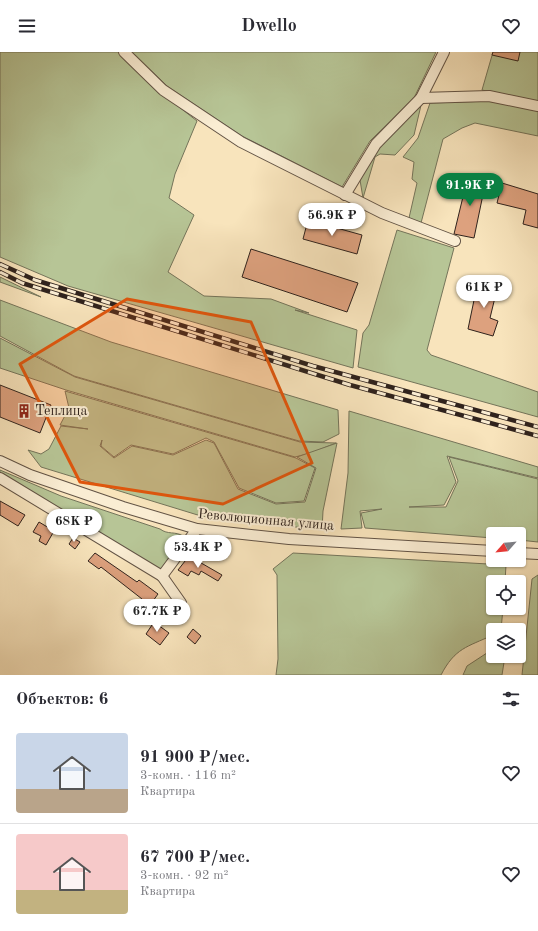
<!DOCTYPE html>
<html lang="ru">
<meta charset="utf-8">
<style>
:root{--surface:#fff;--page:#f2f2f3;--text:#2b2b33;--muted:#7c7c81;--line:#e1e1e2;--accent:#0b8043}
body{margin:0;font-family:"Old Standard TT",serif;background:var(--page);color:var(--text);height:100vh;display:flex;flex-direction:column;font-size:15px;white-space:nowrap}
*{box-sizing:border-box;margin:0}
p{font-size:13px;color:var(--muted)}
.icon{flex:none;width:22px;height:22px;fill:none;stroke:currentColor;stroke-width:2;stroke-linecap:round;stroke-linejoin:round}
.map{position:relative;height:623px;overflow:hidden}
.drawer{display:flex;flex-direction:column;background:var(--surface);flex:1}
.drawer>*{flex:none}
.needle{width:26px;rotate:243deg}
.tools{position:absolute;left:486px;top:475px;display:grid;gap:8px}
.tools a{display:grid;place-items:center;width:40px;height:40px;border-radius:4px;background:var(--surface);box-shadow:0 1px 3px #0004;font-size:20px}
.price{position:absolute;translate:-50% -34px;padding:0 9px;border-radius:14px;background:#fff;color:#222;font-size:13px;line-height:26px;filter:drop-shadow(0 1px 2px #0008)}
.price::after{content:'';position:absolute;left:50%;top:24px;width:12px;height:9px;margin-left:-6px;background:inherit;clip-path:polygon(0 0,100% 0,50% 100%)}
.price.on{background:var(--accent);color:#fff}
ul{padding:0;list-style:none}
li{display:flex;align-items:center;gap:12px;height:100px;padding:0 16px}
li+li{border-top:1px solid var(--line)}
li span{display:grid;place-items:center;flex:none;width:112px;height:80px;border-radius:4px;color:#555}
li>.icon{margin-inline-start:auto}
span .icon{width:48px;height:48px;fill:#fffc;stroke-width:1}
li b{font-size:17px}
h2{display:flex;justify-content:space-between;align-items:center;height:48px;padding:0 16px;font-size:17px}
header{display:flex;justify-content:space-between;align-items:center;height:52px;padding:0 16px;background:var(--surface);font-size:18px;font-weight:800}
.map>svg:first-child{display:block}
</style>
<header><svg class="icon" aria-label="menu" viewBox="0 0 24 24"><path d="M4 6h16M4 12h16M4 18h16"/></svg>Dwello<svg class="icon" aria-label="heart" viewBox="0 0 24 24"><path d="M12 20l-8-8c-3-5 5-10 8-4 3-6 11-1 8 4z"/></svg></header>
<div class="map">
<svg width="538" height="623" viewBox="0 0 538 623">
<rect width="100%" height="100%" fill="#f8e4bc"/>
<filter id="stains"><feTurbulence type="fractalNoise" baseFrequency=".005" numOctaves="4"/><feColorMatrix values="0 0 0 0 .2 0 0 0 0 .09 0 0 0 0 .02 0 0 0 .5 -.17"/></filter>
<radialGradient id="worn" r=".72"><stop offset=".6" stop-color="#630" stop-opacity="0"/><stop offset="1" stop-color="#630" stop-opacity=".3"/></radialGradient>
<g fill="#b7c596" stroke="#74745a">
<path d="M 0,0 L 119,0 L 169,47 L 197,69 L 175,122 L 169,146 L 194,163 L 168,220 L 204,244 L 271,247 L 309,261 L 295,258 L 357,278 L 353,316 L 68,234 L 0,205 Z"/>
<path d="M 132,0 L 436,0 L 414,46 L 370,89 L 342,135 L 242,84 L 167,34 Z"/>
<path d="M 493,0 L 538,0 L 538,50 L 482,38 Z"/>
<path d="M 422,49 L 414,83 L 395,103 L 380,102 L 375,105 L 363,146 L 360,128 L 378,96 Z"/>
<path d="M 490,49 L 538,58 L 538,84 L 475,71 L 462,76 L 443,87 L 421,171 L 409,166 L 417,131 L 412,127 L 414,110 L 403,105 L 418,86 L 430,51 Z"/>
<path d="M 397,178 L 454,196 L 427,298 L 431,303 L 538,340 L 538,365 L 358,315 L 363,281 L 369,273 Z"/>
<path d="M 0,225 L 41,245 L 0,230 Z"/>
<path d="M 0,248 L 111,290 L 338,358 L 339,382 L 323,390 L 299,389 L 74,324 L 0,284 Z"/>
<path d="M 0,286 L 75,325 L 300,390 L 336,391 L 311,401 L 295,405 L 66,338 L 0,316 Z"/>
<path d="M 65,339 L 296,406 L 315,416 L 304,449 L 276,451 L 239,436 L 214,390 L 206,386 L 173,402 L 131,393 L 114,405 L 101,394 L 102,388 L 100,394 L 114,406 L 132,394 L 173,403 L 206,388 L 214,391 L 238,437 L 276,452 L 305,450 L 316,416 L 297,405 L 337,391 L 323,459 L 322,478 L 201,464 L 41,415 L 28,398 L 41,402 L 49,397 L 61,374 L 88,377 L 60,373 L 69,356 Z"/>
<path d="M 349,359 L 538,415 L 538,426 L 447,404 L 456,430 L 444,453 L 409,455 L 446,455 L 458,429 L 449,405 L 538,427 L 538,490 L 519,488 L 519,482 L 493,482 L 493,486 L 365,476 L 361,461 L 382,457 L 360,459 L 362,476 L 341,477 L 348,421 Z"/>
<path d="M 0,418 L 61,444 L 160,477 C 168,483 175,479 183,484 L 183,489 L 161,519 L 0,422 Z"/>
<path d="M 293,501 L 506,513 L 505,530 L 493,530 L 493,556 L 503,556 L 501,578 L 493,578 L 493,583 C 467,595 455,596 441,623 L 276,623 L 278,607 L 277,523 L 273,517 Z"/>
<path d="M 538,523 L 538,623 L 522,623 L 532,527 Z"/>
<path d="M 493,597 L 493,604 L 505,604 L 502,623 L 463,623 L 467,614 Z"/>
</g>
<g fill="#dda17e" stroke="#30231d">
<path d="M 493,0 L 520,0 L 518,9 L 492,3 Z"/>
<path d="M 468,124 L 486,128 L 474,186 L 454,182 Z"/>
<path d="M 502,131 L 538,142 L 538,176 L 523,172 L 526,158 L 497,151 Z"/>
<path d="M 308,168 L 362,183 L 357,202 L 303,187 Z"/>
<path d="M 251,197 L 358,231 L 347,260 L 242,225 Z"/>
<path d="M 478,229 L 498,233 L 490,266 L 498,269 L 493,284 L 468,277 Z"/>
<path d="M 0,333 L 51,353 L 40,381 L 0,365 Z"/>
<path d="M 0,449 L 25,463 L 18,474 L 0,463 Z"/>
<path d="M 39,470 L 54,479 L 46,493 L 39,489 L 41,484 L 33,480 Z"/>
<path d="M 73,486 L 80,490 L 75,497 L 69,492 Z"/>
<path d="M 95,501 L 137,530 L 139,528 L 158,542 L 140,567 L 132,561 L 142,547 L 101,515 L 99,517 L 88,509 Z"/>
<path d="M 189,504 L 222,523 L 218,529 L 201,519 L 199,523 L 191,519 L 188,524 L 178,518 Z"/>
<path d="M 154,570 L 169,581 L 160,593 L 146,582 Z"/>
<path d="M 193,577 L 201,584 L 195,592 L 187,585 Z"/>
</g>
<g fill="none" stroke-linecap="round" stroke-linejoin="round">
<defs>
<g id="minor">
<path d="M 124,0 L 163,38 L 241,90 L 382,161 L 455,189"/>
<path d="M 421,46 L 489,44 L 538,54"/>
<path d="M 345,143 L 376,92 L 421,46 L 444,0"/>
<path d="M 0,409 L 30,423 L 123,455 L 197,477 L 289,487 L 493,499"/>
<path d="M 0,426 L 162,524 L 197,477"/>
<path d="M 519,501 L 538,502"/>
<path d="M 162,524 L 181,551"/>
</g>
</defs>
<use href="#minor" stroke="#625345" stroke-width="12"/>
<use href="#minor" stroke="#faedd3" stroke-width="10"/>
<defs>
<g id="rail">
<path d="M 0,212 L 35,228 L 313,314 L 538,375"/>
<path d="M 0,220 L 22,231 L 350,333 L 538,384"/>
</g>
</defs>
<use href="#rail" stroke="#30231d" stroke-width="4.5"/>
<use href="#rail" stroke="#faedd3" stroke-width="3" stroke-dasharray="9" stroke-linecap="butt"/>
</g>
<path fill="#df560d" fill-opacity="0.2" stroke="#df560d" stroke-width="3" stroke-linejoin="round" d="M 127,247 L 251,270 L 312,411 L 223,452 L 80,430 L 20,312 Z"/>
<defs>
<symbol id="building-bare" viewBox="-9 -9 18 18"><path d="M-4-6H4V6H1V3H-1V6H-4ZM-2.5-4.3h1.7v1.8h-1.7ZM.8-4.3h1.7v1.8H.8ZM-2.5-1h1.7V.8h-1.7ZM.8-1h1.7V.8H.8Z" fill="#8f2418" stroke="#faedd3" stroke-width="2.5" paint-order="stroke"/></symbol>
</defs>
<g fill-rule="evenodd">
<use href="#building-bare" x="14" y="349" width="20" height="20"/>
</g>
<g text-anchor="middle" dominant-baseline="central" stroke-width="4" stroke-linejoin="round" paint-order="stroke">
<g font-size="14" fill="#30231d" stroke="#faedd3" text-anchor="start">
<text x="35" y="359">Теплица</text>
</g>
<g font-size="14" fill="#30231d" stroke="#faedd3">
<text transform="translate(266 468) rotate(5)">Революционная улица</text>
</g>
</g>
<rect width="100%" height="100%" filter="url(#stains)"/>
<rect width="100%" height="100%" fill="url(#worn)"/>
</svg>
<div class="tools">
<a><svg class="needle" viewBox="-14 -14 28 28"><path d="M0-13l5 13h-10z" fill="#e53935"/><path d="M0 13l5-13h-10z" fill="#7c7c81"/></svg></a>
<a><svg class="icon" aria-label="locate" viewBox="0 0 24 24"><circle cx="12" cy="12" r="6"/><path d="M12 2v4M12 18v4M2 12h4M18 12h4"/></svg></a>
<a><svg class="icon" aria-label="layers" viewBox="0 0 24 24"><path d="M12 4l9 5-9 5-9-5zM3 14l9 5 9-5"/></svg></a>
</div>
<b class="price on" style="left:470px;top:155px">91.9K ₽</b>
<b class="price" style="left:332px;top:185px">56.9K ₽</b>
<b class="price" style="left:484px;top:257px">61K ₽</b>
<b class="price" style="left:74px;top:491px">68K ₽</b>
<b class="price" style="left:198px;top:517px">53.4K ₽</b>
<b class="price" style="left:157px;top:581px">67.7K ₽</b>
</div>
<section class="drawer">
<h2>Объектов: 6<svg class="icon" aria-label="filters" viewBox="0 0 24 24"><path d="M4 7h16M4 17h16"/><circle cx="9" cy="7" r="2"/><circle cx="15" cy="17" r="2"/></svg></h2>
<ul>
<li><span style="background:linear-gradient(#c9d6e8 70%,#b9a48a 0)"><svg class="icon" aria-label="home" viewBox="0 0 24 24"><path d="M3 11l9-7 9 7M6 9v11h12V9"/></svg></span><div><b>91 900 ₽/мес.</b><p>3-комн. · 116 m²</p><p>Квартира</p></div><svg class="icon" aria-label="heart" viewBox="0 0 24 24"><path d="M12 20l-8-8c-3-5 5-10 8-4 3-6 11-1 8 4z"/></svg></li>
<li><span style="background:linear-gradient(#f6c9c9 70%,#c2b280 0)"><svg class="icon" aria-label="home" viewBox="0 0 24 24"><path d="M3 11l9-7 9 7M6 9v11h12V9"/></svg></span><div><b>67 700 ₽/мес.</b><p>3-комн. · 92 m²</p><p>Квартира</p></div><svg class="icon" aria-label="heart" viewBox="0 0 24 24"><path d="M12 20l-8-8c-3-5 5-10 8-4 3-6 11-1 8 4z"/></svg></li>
</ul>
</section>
